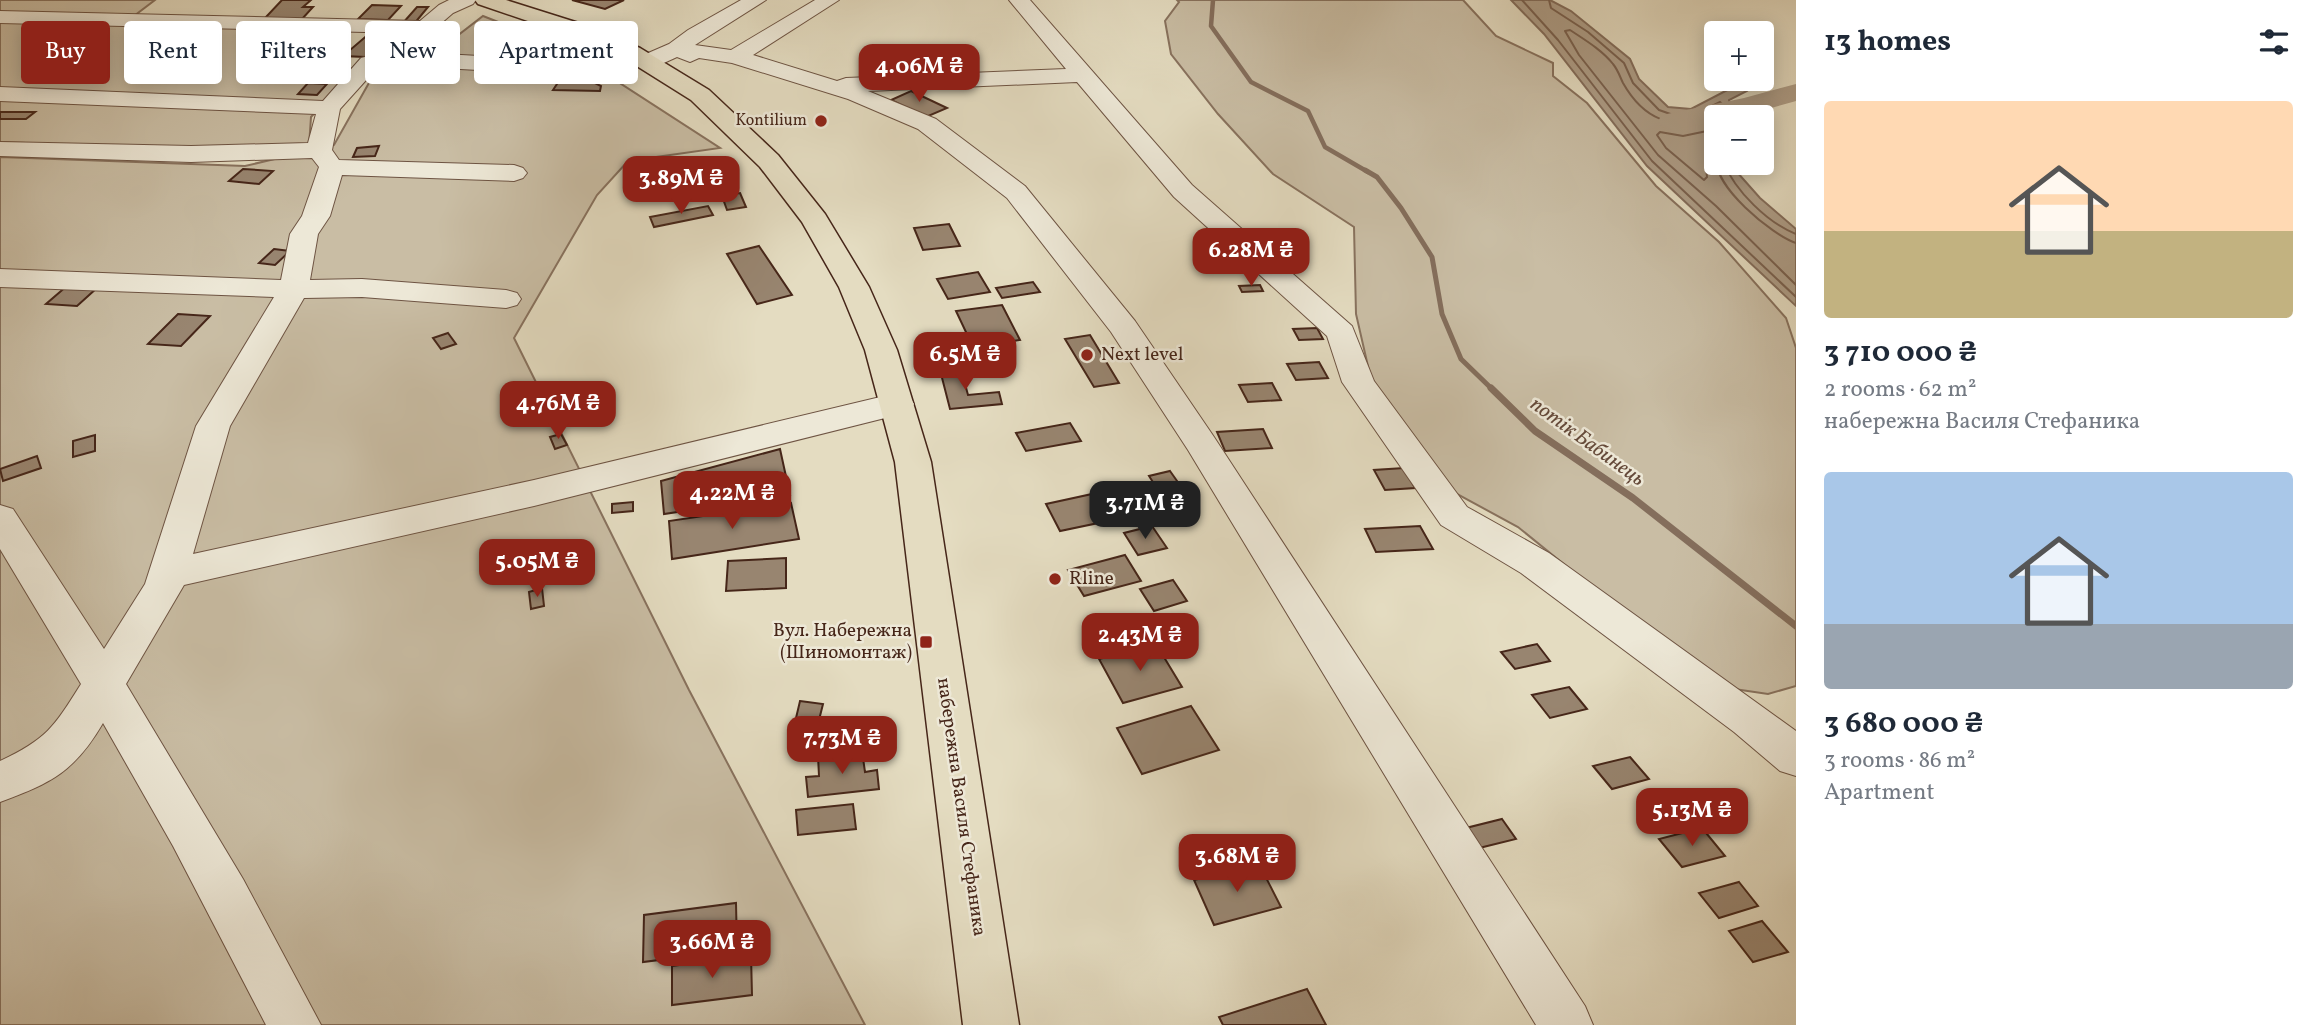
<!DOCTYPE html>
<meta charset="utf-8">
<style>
:root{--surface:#fff;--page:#f2f2f3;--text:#1f2937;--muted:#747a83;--accent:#8f2418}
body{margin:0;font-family:Vollkorn,serif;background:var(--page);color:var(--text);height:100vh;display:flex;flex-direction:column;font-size:26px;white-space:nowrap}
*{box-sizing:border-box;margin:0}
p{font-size:23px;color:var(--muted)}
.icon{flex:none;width:38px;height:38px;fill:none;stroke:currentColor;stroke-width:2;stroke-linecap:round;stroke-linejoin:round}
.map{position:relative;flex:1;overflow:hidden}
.sheet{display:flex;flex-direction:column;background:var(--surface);width:525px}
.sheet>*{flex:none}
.hud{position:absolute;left:21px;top:21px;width:665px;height:63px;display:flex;gap:14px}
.tools{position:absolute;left:1704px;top:21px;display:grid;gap:14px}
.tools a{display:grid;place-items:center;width:70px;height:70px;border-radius:7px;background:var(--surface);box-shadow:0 4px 18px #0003;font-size:35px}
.price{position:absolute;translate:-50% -60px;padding:0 16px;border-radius:14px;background:var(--accent);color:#fff;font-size:23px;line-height:46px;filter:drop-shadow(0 2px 4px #0008)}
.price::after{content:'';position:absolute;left:50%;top:42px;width:21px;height:16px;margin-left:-10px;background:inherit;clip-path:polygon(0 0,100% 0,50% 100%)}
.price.current{background:#222;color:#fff}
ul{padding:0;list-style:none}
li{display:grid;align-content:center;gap:14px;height:371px;padding:0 28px}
li span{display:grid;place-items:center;height:217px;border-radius:7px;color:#555}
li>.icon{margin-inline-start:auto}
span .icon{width:126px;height:126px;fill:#fffc;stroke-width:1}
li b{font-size:30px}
h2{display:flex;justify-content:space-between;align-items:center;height:84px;padding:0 28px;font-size:30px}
.chip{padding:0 24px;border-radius:7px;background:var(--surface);box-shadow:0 4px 18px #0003;font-size:24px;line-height:63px}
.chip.current{background:var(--accent);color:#fff}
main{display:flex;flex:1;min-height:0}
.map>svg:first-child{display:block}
</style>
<main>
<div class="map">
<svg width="1796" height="1025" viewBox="0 0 1796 1025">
<rect width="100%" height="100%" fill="#e4dcc1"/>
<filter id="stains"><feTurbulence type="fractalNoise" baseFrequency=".00286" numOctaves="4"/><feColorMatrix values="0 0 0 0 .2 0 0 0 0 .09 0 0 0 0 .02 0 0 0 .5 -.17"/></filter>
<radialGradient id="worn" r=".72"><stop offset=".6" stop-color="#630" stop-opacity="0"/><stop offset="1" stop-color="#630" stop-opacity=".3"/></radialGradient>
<g fill="#c9bda4" stroke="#88725e" stroke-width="2">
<path d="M 0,0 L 155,0 L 134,16 L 319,29 L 288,61 L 355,69 L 311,117 L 309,146 L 181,149 L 0,142 Z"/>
<path d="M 1177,0 L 1463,0 L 1496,36 L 1553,63 L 1553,76 L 1587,103 L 1656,186 L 1719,242 L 1786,318 L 1796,348 L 1796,686 L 1768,694 L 1714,686 L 1518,527 L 1433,481 L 1370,375 L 1356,314 L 1354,227 L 1273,174 L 1218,114 L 1171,54 L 1165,21 L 1179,2 Z"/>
<path d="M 483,16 L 567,49 L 720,148 L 628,161 L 597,195 L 514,338 L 689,690 L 865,1025 L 0,1025 L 0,157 L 245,166 L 334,145 L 374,74 L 413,70 Z"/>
</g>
<path fill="#ae9e88" stroke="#846e5c" stroke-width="2" d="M 1511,0 L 1550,0 L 1571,11 L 1630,59 L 1639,79 L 1668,107 L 1691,109 L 1737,85 L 1760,79 L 1747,91 L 1729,100 L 1730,114 L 1727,117 L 1717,117 L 1714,136 L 1717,143 L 1717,163 L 1729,163 L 1760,198 L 1796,229 L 1796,306 L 1647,166 L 1544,34 Z"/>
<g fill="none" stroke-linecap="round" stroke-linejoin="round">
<g stroke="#7a6250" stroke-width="2">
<path d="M 1522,0 L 1558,40 L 1652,161 L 1796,297"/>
<path d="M 1549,0 L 1551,8 L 1588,32 L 1624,63 L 1633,83 L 1659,110 L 1679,117 L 1692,116 L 1720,102 L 1724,106 L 1723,117"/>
<path d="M 1717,125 L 1711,118 C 1672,130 1644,120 1623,83 C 1620,77 1618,70 1613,64 C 1602,50 1585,40 1570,30 L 1565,31 L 1579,55 L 1658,155 L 1716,206 L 1796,285"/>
<path d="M 1707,131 L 1716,141 L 1705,158 L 1707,177 L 1704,180 L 1666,148 L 1657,135 L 1660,132 L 1683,136 Z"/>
<path d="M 1717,157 C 1711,185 1772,235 1796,243"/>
<path d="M 1724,163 C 1735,191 1768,223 1796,234"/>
</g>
<path stroke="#846e5c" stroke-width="4.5" d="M 1213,0 L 1211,26 L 1251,82 L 1308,111 L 1325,147 L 1368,172"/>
<path stroke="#846e5c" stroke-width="5" d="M 1365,170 L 1377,177 L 1401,208 L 1432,257 L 1442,314 L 1461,359 L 1493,390"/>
<path stroke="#846e5c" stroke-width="7" d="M 1491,388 L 1535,431 L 1633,498 L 1796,626"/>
<path fill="#ae9e88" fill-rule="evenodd" d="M 1796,84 L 1796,101 C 1770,108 1744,117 1717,117 L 1717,121 L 1672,130 L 1662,127 L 1658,121 L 1662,115 L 1744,98 Z"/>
</g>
<g fill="#988570" stroke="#462619" stroke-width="2">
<path d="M 282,0 L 311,0 L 303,7 L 313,7 L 302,19 L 265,18 Z"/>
<path d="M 572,0 L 624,0 L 605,9 Z"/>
<path d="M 372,5 L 401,6 L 388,20 L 358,19 Z"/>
<path d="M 417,7 L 428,7 L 414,24 L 402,24 Z"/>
<path d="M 377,27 L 412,29 L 387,51 L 366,57 L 343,56 Z"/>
<path d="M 515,65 L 584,67 L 578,77 L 508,75 Z"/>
<path d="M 559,81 L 593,82 L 601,86 L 600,91 L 553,90 Z"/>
<path d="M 308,83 L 327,84 L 317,95 L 298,94 Z"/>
<path d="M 911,91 L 947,108 L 926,117 L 891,100 Z"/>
<path d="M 0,112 L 35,112 L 26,119 L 0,119 Z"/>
<path d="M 379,146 L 375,156 L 353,157 L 357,148 Z"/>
<path d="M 243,169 L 273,171 L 259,184 L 229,181 Z"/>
<path d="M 740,193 L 746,207 L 727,210 L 722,196 Z"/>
<path d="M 708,206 L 713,215 L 654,227 L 650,217 Z"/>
<path d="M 949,224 L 960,246 L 923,250 L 914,228 Z"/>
<path d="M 759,246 L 792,295 L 757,304 L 727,254 Z"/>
<path d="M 274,249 L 290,251 L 275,265 L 259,263 Z"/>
<path d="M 978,272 L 990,292 L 948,299 L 937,279 Z"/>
<path d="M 1033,282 L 1040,292 L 1002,298 L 996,288 Z"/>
<path d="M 68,285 L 98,287 L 77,306 L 46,304 Z"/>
<path d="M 1260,285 L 1263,291 L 1242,292 L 1239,286 Z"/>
<path d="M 1002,305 L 1020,340 L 973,347 L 956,311 Z"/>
<path d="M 178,314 L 210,316 L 181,346 L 148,344 Z"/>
<path d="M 1317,328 L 1323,339 L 1299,340 L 1293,329 Z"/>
<path d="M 448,333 L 456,344 L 441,349 L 433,338 Z"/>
<path d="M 1090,335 L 1119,383 L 1094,387 L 1065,339 Z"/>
<path d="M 1319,362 L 1328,378 L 1296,380 L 1287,364 Z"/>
<path d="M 961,369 L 968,395 L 999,392 L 1002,404 L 950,409 L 940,370 Z"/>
<path d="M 1272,383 L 1281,400 L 1248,402 L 1239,385 Z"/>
<path d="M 1070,423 L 1081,441 L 1026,451 L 1016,433 Z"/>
<path d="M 1263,429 L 1272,448 L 1225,451 L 1217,432 Z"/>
<path d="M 561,434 L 567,445 L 555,449 L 550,437 Z"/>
<path d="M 95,435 L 95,451 L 73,457 L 73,441 Z"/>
<path d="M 780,449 L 790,495 L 664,514 L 661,481 Z"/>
<path d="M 37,456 L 41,468 L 3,481 L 0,469 Z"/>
<path d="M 1404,468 L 1415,488 L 1385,490 L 1374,470 Z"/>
<path d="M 1170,471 L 1182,488 L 1160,493 L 1149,476 Z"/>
<path d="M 1129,486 L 1146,513 L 1060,531 L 1046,504 Z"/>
<path d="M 633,502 L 633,511 L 612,513 L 612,504 Z"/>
<path d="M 791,503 L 799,539 L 672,559 L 669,521 Z"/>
<path d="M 1152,526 L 1167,548 L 1138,555 L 1124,533 Z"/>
<path d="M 1420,526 L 1433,549 L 1376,552 L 1365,529 Z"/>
<path d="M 1125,555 L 1141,581 L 1084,596 L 1068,570 Z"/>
<path d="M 786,558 L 786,588 L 726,591 L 728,561 Z"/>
<path d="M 1173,580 L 1187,601 L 1154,611 L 1140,589 Z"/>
<path d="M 542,588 L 544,606 L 531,609 L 529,592 Z"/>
<path d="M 1156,644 L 1182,687 L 1123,703 L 1099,659 Z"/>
<path d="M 1537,644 L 1550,661 L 1515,669 L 1501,652 Z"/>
<path d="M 1569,687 L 1587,709 L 1550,718 L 1532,695 Z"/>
<path d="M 800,701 L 823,704 L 819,720 L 796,718 Z"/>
<path d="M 1191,706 L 1219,750 L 1142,774 L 1117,728 Z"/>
<path d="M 862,751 L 865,772 L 877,770 L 879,789 L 808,797 L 806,777 L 819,776 L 818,756 Z"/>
<path d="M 1630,757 L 1649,779 L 1612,789 L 1593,766 Z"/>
<path d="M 853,804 L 856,829 L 798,835 L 796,810 Z"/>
<path d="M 1502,819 L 1516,839 L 1475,849 L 1462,829 Z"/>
<path d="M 1702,828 L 1725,856 L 1682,867 L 1659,839 Z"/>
<path d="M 1259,864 L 1281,907 L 1214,925 L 1194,880 Z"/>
<path d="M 1739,882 L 1758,906 L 1719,918 L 1699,893 Z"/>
<path d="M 736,903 L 737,950 L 643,962 L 644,915 Z"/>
<path d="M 1762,921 L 1788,952 L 1753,962 L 1729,931 Z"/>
<path d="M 751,955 L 752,995 L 672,1005 L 672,966 Z"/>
<path d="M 1307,989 L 1326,1025 L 1223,1025 L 1219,1017 Z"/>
</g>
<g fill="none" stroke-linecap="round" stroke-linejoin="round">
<defs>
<g id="minor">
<path d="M 449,0 L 476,0 L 473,4 L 453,13 L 408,52 L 515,58 L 523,60 L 526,65 L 523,70 L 515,72 L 388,65 L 377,68 L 340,109 L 332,150 L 339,160 L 514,165 L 523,168 L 527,173 L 523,178 L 514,181 L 342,175 L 330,216 L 318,234 L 310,280 L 362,279 L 506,290 L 517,293 L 521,299 L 517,305 L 506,308 L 362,297 L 304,298 L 230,426 L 193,554 L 534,480 L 897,393 L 909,396 L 914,404 L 909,412 L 534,506 L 184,585 L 126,684 L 243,879 L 321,1025 L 266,1025 L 173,846 L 103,723 C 75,771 52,783 0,802 L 0,761 C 47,739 54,727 81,684 L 0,549 L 0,505 L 13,509 L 104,649 L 145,584 L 196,426 L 274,297 L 0,287 L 0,269 L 281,280 L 290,234 L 302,216 L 319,167 L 312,158 L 191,162 L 0,156 L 0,142 L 191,146 L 308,143 L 316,114 L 0,101 L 0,87 L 323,101 L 361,58 L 380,53 L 405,33 L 0,23 L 0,11 L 420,21 L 439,5 Z"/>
<path d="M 741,0 L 766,0 L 695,45 L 731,50 L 815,0 L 839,0 L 753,55 L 837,81 L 846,78 L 1066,69 L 1009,0 L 1030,0 L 1192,185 L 1352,326 L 1374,381 L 1467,507 L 1549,553 L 1796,731 L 1796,776 L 1780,771 L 1734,732 L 1521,573 L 1441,525 L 1342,382 L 1327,336 L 1174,197 L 1077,82 L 868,91 L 936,119 L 1025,186 L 1135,321 L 1214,437 L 1585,1006 L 1593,1025 L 1536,1025 L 1188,450 L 1111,332 L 1007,198 L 918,129 L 848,99 L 732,63 L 699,58 L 690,62 L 677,57 L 655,67 L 639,67 L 636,62 L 639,57 L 669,44 L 688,30 Z"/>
</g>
<path id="major" d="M 475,0 L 506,0 L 585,25 L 640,48 L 709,90 L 778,155 L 825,214 L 869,287 L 897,350 L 931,462 L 1019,1025 L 963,1025 L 895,462 L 865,350 L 839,287 L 802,222 L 760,167 L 691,100 L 624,58 L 569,35 L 478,4 Z"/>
</defs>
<use href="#minor" stroke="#6e5443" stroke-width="2"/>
<use href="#major" stroke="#462619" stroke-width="3"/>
<use href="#minor" fill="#ede8d7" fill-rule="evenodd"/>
<use href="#major" fill="#e4dcc1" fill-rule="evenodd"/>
</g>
<g fill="#8f2418" stroke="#ede8d7" stroke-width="2.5">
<circle cx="821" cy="121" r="7"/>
<circle cx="1087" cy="355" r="7"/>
<circle cx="1055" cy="579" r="7"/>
<rect x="919" y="635" width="14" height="14" rx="3.5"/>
</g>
<g text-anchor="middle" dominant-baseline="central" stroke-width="5" stroke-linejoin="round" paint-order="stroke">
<g font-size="16" fill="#462619" stroke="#ede8d7" text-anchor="end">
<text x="807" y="121">Kontilium</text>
</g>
<g font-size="19" fill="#462619" stroke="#ede8d7" text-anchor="start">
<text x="1101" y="355">Next level</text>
<text x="1069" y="579">Rline</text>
<text x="912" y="631" text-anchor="end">Вул. Набережна<tspan x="912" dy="22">(Шиномонтаж)</tspan></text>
</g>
<g font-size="19" fill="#462619" stroke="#ede8d7">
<text transform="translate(961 807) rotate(82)">набережна Василя Стефаника</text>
</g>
<g font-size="21" font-style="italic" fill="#654a3a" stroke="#ede8d7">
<text transform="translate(1587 442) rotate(36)">потік Бабинець</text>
</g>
</g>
<rect width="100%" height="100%" filter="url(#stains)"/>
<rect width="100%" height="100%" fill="url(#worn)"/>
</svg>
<div class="tools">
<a>+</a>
<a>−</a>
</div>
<b class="price" style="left:919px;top:104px">4.06M ₴</b>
<b class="price" style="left:681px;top:216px">3.89M ₴</b>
<b class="price" style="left:1251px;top:288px">6.28M ₴</b>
<b class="price" style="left:965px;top:392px">6.5M ₴</b>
<b class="price" style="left:558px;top:441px">4.76M ₴</b>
<b class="price" style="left:732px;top:531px">4.22M ₴</b>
<b class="price current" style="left:1145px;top:541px">3.71M ₴</b>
<b class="price" style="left:537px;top:599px">5.05M ₴</b>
<b class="price" style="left:1140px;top:673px">2.43M ₴</b>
<b class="price" style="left:842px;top:776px">7.73M ₴</b>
<b class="price" style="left:1692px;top:848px">5.13M ₴</b>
<b class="price" style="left:1237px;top:894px">3.68M ₴</b>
<b class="price" style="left:712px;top:980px">3.66M ₴</b>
<div class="hud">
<a class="chip current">Buy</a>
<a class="chip">Rent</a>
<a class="chip">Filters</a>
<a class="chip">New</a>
<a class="chip">Apartment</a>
</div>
</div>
<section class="sheet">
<h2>13 homes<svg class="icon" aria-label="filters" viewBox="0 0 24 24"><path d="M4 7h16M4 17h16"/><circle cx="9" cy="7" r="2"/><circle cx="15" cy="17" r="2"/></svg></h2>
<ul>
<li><span style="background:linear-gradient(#ffd9b3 60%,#c2b280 0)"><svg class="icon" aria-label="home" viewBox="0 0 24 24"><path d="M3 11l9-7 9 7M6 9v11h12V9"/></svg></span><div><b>3 710 000 ₴</b><p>2 rooms · 62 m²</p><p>набережна Василя Стефаника</p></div></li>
<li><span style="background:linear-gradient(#a9c7e8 70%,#9aa5b1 0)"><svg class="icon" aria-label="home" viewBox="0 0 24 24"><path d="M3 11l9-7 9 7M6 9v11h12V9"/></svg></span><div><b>3 680 000 ₴</b><p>3 rooms · 86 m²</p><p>Apartment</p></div></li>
</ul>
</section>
</main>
